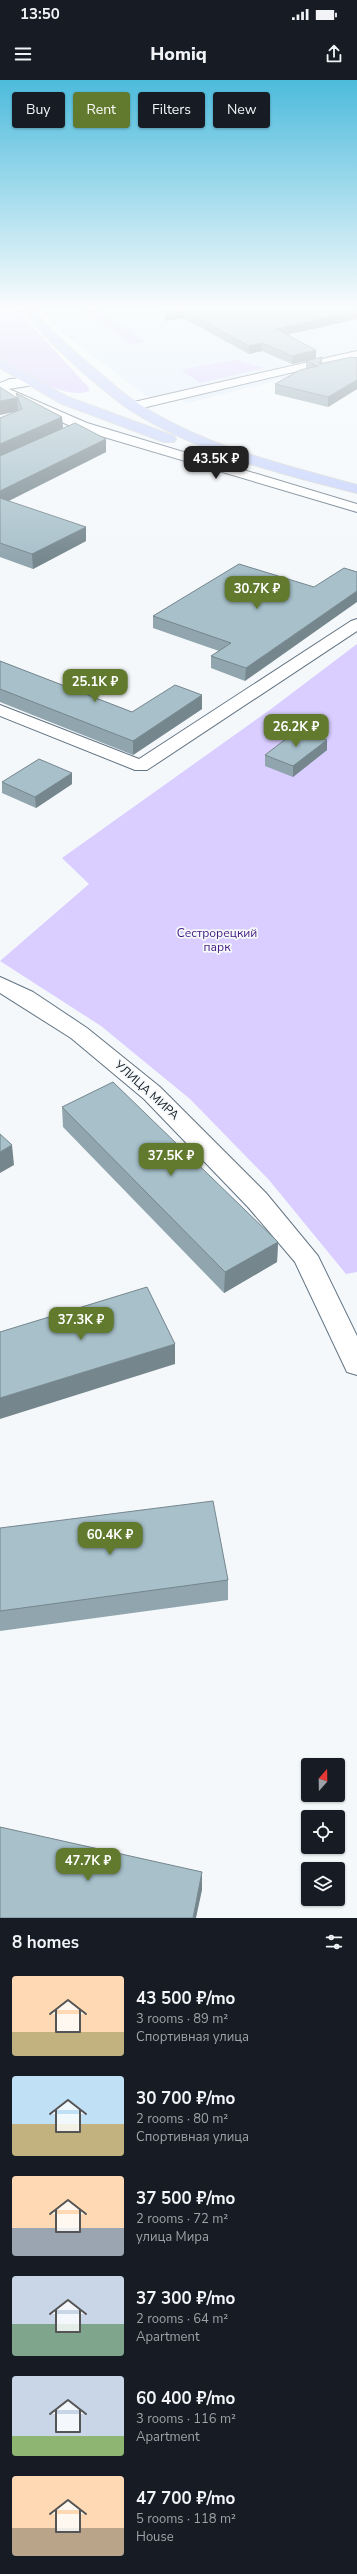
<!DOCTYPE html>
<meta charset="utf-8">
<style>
:root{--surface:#171b24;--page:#20242c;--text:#f1f3f6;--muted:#9ea1a6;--accent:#617a2d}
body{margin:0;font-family:"Nunito Sans",sans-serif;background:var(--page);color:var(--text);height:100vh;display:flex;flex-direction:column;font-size:15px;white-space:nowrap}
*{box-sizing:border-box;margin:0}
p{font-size:13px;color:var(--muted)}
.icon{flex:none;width:22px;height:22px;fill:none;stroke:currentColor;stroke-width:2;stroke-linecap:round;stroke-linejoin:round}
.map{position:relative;height:1838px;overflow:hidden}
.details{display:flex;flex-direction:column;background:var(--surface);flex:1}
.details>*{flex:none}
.guide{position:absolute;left:12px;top:12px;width:333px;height:36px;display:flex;gap:8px}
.needle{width:26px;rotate:20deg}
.tools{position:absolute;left:301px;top:1678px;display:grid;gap:8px}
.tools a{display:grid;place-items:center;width:44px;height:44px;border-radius:4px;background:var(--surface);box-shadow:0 1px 3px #0004;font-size:20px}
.price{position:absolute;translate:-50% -34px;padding:0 9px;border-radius:8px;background:var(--accent);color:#fff;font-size:13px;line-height:26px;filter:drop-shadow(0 1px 2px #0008)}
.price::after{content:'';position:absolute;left:50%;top:24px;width:12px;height:9px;margin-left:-6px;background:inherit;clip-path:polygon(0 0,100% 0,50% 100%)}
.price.active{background:#222;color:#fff}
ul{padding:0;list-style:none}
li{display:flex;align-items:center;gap:12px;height:100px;padding:0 12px}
li span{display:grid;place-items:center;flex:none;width:112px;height:80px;border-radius:4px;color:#555}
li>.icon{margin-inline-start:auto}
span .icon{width:48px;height:48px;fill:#fffc;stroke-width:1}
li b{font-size:17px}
h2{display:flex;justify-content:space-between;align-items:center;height:48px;padding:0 12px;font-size:17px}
.chip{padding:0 14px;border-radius:4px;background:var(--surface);box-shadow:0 1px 3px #0004;font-size:14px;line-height:36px}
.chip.active{background:var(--accent);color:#fff}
.status{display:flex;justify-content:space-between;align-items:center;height:28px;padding:0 20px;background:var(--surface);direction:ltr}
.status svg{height:11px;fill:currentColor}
header{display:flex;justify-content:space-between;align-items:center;height:52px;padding:0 12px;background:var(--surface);font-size:18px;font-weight:800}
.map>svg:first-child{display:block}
</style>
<div class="status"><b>13:50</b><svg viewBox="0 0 49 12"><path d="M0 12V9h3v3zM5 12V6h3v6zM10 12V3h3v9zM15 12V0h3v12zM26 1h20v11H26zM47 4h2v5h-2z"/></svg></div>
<header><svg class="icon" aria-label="menu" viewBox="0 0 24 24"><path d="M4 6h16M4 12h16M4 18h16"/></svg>Homiq<svg class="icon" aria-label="share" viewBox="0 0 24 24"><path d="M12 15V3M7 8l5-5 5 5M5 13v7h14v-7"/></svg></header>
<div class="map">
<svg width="357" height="1838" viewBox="0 0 357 1838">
<rect width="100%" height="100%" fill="#f4f8fb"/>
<path fill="#dfeefc" d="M 34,226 L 357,226 L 357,280 L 188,323 L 176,318 L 155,319 L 146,316 L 62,252 Z"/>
<g fill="#d9ceff">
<path d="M 93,229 L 145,262 L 132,264 L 83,230 Z"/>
<path d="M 12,233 L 22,235 L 89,308 L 89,311 C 66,321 20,291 0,279 L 0,234 Z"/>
<path d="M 235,280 L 264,288 L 200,303 L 181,290 Z"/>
<path d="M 357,564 L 357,1192 L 346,1194 L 269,1100 L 190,1019 L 101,946 L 0,881 L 89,804 L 62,778 L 271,629 Z"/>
</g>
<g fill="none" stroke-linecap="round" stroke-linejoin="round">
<defs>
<g id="street">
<path d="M 357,271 L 357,277 L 134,330 L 128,326 L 134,322 Z"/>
<path d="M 29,298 L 35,302 L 33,305 L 9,309 L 87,343 L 357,424 L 357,432 L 77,349 L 0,314 L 0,303 L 10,299 Z"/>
<path d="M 357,539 L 357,551 L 147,690 L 135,690 L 0,636 L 0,625 L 139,679 L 351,541 Z"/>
<path d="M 0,897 L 33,912 L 87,948 L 160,1007 L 266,1113 L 318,1176 L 357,1256 L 357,1295 L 347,1292 L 295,1182 L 248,1127 L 144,1019 L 71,958 L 0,913 Z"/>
</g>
<path id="secondary" d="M 9,226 L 33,226 L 28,229 L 0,234 L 0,228 Z"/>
<g id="highway">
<path d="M 21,226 L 32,226 C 49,250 71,269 94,288 C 108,300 123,314 139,324 C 204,366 283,385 357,405 L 357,413 C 280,394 198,373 130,330 C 114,319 98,305 83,292 C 60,272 38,251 21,226 Z"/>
<path d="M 0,279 L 68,317 L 174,356 L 176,359 L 174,362 L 164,362 L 60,323 L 0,288 Z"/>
</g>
</defs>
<use href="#street" stroke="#637483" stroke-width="2"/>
<use href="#secondary" stroke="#637483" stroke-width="2"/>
<use href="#highway" stroke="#d4d5d6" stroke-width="2"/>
<use href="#street" fill="#fff" fill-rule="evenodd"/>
<use href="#secondary" fill="#fff" fill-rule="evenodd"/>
<use href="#highway" fill="#c5d2fc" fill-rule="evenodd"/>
</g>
<g fill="#90a5ae">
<path d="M 169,226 L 357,226 L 357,239 L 287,255 L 322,283 L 357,279 L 357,309 L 328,327 L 275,314 L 275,304 L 306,289 L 306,281 L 292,284 L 262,271 L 249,274 L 183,238 L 165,241 L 165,233 Z"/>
<path d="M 16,313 L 62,337 L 63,349 L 106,372 L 9,421 L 86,461 L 33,489 L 0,477 L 0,338 L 16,331 L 0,335 L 17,317 Z"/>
<path d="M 314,507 L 245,601 L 211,588 L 211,576 L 219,571 L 153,548 L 153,536 Z"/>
<path d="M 0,581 L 132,632 L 202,615 L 202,629 L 133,675 L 0,622 Z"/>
<path d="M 327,670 L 293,697 L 265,686 L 265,675 Z"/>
<path d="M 2,702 L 72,704 L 36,728 L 2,713 Z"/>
<path d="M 62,1027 L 278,1162 L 277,1182 L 224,1213 L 63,1047 Z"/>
<path d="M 0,1448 L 228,1500 L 228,1520 L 0,1551 Z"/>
</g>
<g fill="#75868d">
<path d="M 183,230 L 183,238 L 165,241 L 165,233 Z"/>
<path d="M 357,231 L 357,239 L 276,257 L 276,249 Z"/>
<path d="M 262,263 L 262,271 L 249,274 L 249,266 Z"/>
<path d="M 316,270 L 316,279 L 292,284 L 292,276 Z"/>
<path d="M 322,277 L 321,287 L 319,284 Z"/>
<path d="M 357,300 L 357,309 L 328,327 L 328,317 Z"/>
<path d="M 17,318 L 18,331 L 0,335 L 0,321 Z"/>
<path d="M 62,337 L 63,350 L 0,378 L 0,364 Z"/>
<path d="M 106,359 L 106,372 L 0,425 L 0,411 Z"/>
<path d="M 86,447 L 86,461 L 33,489 L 32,474 Z"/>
<path d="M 357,511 L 357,522 L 245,601 L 246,588 Z"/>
<path d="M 202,615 L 202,629 L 133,675 L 133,661 Z"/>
<path d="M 327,660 L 327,670 L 293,697 L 293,686 Z"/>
<path d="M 72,693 L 72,704 L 36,728 L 35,717 Z"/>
<path d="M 12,1065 L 14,1085 L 0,1093 L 0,1072 Z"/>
<path d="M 278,1162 L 277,1182 L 224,1213 L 225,1192 Z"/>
<path d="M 175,1264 L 175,1284 L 0,1339 L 0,1318 Z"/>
<path d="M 202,1792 L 202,1810 L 196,1838 L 193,1838 Z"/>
</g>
<g fill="#a7c0ca" stroke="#75868d">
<path d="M 169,226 L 357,226 L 357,231 L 276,249 L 316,270 L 292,276 L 262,263 L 249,266 L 183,230 L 165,233 Z"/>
<path d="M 322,277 L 319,284 L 352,277 L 357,279 L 357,300 L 328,317 L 275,304 L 300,290 L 318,286 L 306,281 Z"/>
<path d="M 0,307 L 17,318 L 0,321 Z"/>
<path d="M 16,313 L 62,337 L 0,364 L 0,338 L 22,329 Z"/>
<path d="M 75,343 L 106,359 L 0,411 L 0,376 Z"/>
<path d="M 0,418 L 86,447 L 32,474 L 0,463 Z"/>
<path d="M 239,484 L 314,507 L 344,488 L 357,492 L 357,511 L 246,588 L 211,576 L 231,563 L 153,536 Z"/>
<path d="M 0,581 L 132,632 L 175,605 L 202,615 L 133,661 L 0,609 Z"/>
<path d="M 299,649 L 327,660 L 293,686 L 265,675 Z"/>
<path d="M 39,679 L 72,693 L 35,717 L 2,702 Z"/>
<path d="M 113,1002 L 278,1162 L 225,1192 L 62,1027 Z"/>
<path d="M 0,1054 L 12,1065 L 0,1072 Z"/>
<path d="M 147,1207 L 175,1264 L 0,1318 L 0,1252 Z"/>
<path d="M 213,1421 L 228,1500 L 0,1531 L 0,1448 Z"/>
<path d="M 0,1747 L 202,1792 L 193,1838 L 0,1838 Z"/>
</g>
<linearGradient id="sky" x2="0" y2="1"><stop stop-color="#4dbbdc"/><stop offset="0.47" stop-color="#fafcfd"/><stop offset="1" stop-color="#fafcfd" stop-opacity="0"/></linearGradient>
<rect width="357" height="483" fill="url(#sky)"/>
<g text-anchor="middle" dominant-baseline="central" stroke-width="3.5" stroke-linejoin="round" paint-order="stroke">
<g font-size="12" fill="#43197f" stroke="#f4f8fb">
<text x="217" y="853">Сестрорецкий<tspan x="217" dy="14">парк</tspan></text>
</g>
<g font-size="12" fill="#11171d" stroke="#f4f8fb">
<text transform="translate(147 1010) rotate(42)">УЛИЦА МИРА</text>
</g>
</g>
</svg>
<div class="tools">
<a><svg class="needle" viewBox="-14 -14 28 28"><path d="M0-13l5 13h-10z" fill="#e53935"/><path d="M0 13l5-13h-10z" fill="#9ea1a6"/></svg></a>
<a><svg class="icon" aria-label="locate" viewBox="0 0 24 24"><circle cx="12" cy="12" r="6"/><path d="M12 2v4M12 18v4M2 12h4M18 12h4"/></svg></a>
<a><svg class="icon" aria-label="layers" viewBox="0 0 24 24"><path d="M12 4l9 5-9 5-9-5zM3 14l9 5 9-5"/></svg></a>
</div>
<b class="price active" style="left:216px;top:400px">43.5K ₽</b>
<b class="price" style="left:257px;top:530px">30.7K ₽</b>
<b class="price" style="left:95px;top:623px">25.1K ₽</b>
<b class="price" style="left:296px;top:668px">26.2K ₽</b>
<b class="price" style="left:171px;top:1097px">37.5K ₽</b>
<b class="price" style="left:81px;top:1261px">37.3K ₽</b>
<b class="price" style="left:110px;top:1476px">60.4K ₽</b>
<b class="price" style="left:88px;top:1802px">47.7K ₽</b>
<div class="guide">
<a class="chip">Buy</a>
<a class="chip active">Rent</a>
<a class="chip">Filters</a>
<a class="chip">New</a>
</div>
</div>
<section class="details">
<h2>8 homes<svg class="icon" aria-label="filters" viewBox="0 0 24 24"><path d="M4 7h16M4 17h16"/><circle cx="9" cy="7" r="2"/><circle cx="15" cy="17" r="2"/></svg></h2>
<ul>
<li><span style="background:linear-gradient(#ffd9b3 70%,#c2b280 0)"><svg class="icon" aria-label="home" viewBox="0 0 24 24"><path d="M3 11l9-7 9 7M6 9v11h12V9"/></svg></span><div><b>43 500 ₽/mo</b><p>3 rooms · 89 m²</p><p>Спортивная улица</p></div></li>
<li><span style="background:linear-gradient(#bfe0f5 60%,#c2b280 0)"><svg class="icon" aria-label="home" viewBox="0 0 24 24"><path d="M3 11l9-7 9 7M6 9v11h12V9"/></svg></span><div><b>30 700 ₽/mo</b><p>2 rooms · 80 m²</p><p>Спортивная улица</p></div></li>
<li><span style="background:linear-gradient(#ffd9b3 65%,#9aa5b1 0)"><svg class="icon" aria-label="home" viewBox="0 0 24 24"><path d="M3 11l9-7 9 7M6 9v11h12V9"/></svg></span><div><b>37 500 ₽/mo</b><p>2 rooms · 72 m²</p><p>улица Мира</p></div></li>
<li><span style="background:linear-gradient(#c9d6e8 60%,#7fa58c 0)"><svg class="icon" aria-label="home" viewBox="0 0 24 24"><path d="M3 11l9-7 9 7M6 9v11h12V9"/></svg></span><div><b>37 300 ₽/mo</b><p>2 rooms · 64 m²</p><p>Apartment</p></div></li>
<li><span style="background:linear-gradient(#c9d6e8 75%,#8fb573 0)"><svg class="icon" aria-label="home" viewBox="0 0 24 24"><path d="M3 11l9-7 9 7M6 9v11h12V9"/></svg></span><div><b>60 400 ₽/mo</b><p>3 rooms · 116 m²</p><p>Apartment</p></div></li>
<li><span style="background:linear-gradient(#ffd9b3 65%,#b9a48a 0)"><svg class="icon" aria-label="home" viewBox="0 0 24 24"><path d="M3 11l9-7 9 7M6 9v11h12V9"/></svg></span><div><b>47 700 ₽/mo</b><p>5 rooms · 118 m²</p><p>House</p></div></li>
</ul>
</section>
